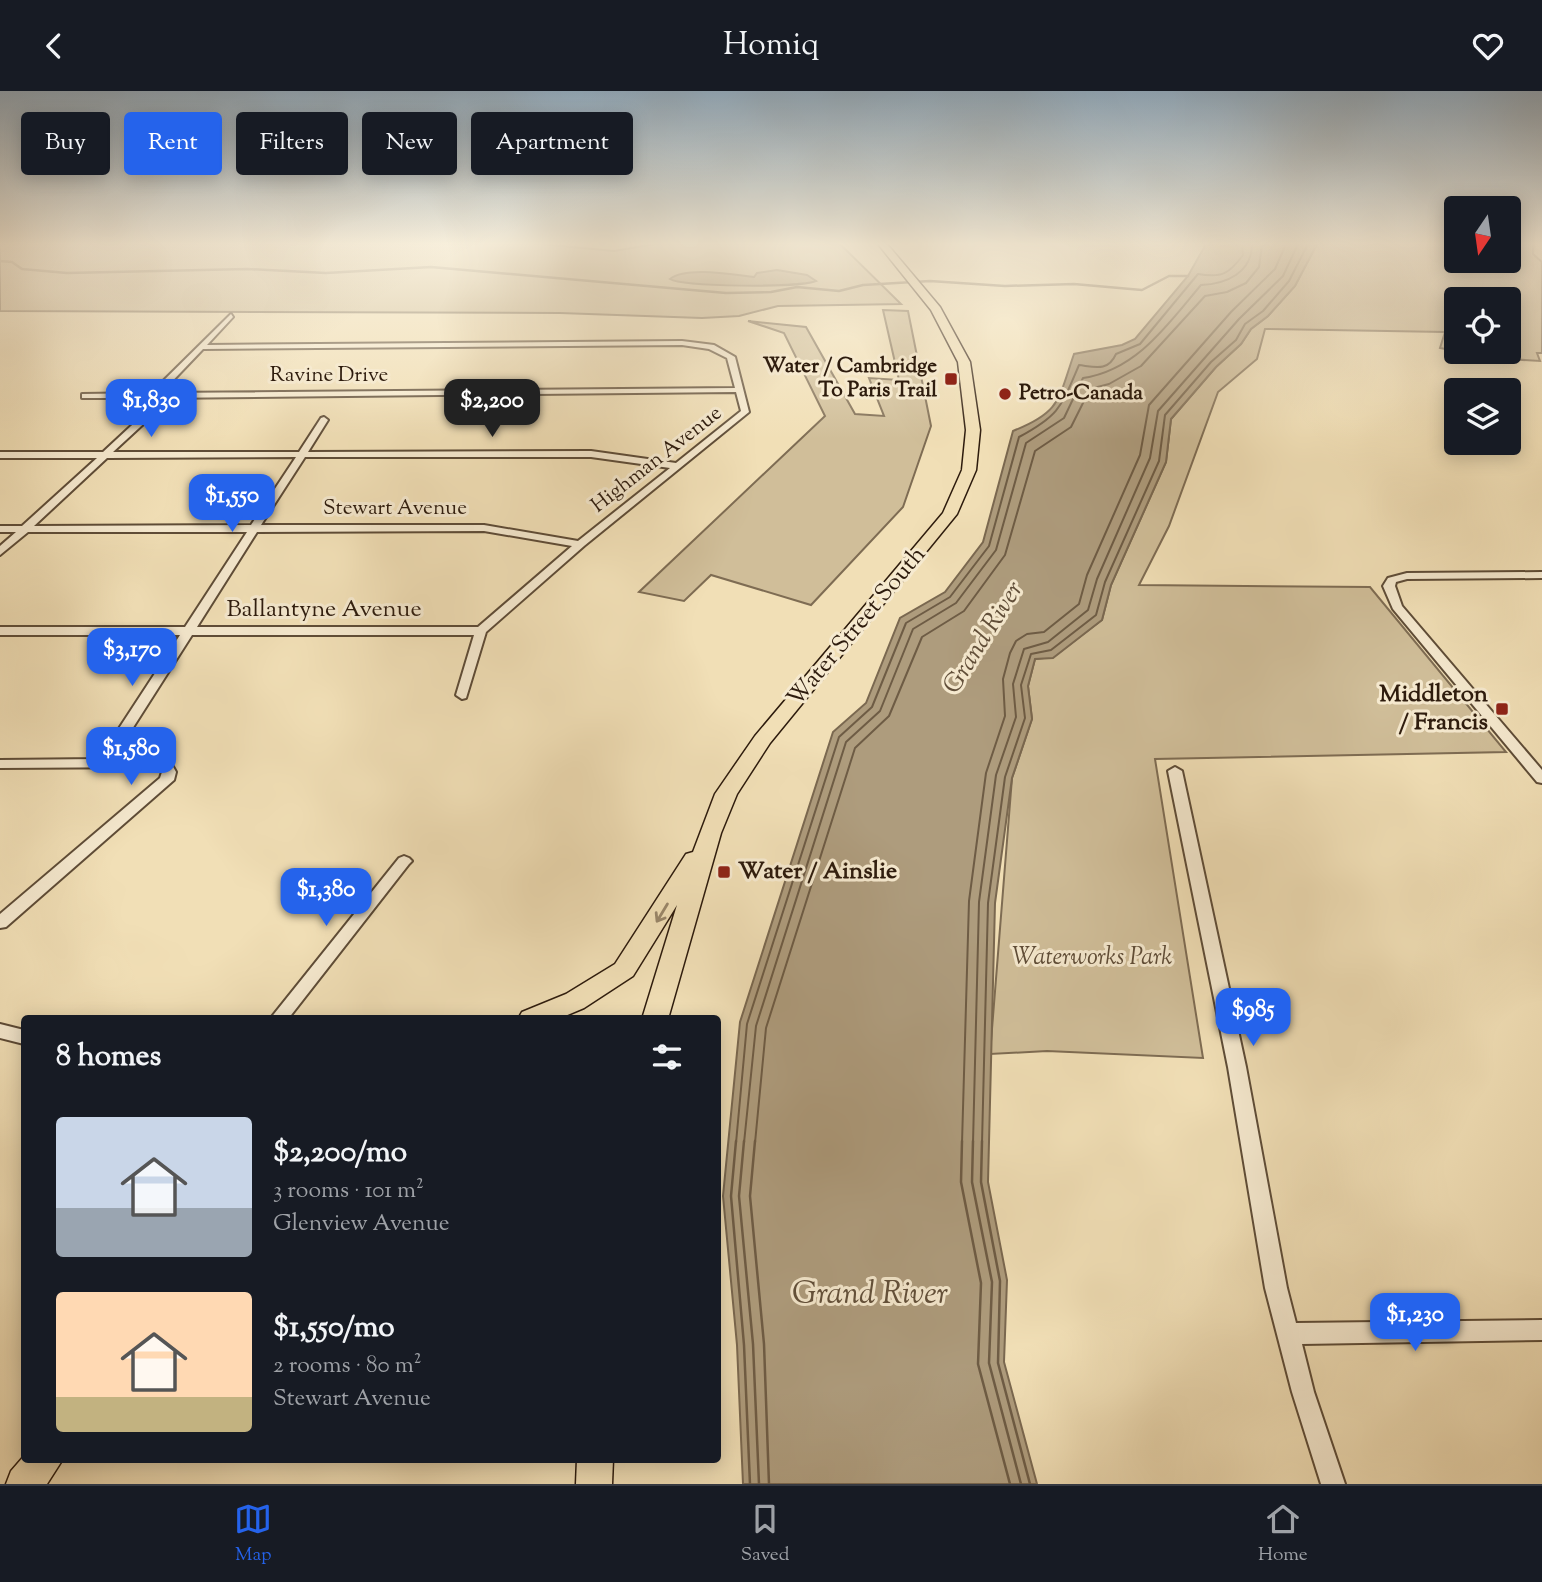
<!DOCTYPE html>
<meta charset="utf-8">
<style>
:root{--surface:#171b24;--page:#20242c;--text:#f1f3f6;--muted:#9ea1a6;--line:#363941;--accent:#2563eb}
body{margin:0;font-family:"Sorts Mill Goudy",serif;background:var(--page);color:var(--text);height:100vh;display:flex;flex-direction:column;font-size:26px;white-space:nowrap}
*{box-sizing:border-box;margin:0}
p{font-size:23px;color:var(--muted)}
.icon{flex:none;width:38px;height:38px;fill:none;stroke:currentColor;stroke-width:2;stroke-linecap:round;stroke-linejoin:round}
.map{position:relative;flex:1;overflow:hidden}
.side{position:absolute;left:21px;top:924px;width:700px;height:448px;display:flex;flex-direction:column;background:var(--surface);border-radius:7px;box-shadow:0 4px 18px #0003}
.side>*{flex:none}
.hud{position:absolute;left:21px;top:21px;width:700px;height:63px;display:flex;gap:14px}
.needle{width:46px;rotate:193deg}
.fabs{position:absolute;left:1444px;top:105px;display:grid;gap:14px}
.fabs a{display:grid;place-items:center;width:77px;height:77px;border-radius:7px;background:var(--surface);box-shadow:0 4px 18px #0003;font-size:35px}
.price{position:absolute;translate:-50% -60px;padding:0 16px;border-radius:14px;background:var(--accent);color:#fff;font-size:23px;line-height:46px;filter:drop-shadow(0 2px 4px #0008)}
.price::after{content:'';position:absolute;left:50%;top:42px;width:21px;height:16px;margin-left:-10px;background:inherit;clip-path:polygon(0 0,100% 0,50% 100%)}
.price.on{background:#222;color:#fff}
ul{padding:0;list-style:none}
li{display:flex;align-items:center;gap:21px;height:175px;padding:0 35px}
li span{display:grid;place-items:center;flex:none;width:196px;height:140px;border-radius:7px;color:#555}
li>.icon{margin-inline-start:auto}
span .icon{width:84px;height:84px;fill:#fffc;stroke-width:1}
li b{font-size:30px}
h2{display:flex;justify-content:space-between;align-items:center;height:84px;padding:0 35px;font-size:30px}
.chip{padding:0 24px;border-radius:7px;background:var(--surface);box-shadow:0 4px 18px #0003;font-size:24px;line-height:63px}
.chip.on{background:var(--accent);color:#fff}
header{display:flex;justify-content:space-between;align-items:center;height:91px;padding:0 35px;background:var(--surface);font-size:32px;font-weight:600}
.dock{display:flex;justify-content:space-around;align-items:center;height:98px;border-top:2px solid var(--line);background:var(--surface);font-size:19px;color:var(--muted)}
.dock a{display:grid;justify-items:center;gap:4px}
.dock .on{color:var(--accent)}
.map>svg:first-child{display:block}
</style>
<header><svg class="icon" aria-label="back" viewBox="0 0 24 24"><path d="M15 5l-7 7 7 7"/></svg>Homiq<svg class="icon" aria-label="heart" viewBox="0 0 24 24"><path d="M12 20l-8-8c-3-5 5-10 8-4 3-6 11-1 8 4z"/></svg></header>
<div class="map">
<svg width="1542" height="1393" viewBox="0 0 1542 1393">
<rect width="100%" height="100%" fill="#f1dfb6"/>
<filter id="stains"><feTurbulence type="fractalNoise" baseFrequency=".00286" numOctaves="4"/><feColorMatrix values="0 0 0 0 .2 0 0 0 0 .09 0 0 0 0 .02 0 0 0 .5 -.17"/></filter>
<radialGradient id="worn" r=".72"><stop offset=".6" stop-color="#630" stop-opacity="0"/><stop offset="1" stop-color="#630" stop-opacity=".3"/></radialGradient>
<g fill="#d0be99" stroke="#7e6c53" stroke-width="2">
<path d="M 0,153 L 541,153 L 614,160 L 655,153 L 840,153 L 901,213 L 778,215 L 739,225 L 702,227 L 560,222 L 0,220 Z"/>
<path d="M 1317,153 L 1456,153 L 1456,170 L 1508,170 L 1509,153 L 1533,153 L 1533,163 L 1542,171 L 1542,262 L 1537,262 L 1540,270 L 1492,267 L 1460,261 L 1508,261 L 1508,208 L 1456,208 L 1456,260 L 1440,257 L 1445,241 L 1265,238 L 1257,268 L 1218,301 L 1169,435 L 1139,494 L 1370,496 L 1506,661 L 1155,668 L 1203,967 L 1047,960 L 990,963 L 1012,687 L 1032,628 L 1028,595 L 1035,568 L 1053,566 L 1102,529 L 1111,494 L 1166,371 L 1171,328 L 1216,276 L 1241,253 L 1251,238 L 1268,225 L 1295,195 Z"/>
<path d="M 883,219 L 908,220 L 931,335 L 903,416 L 811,514 L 711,484 L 684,510 L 639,501 L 825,325 L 784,242 L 748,230 L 806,236 L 855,323 L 884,325 L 869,287 L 899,289 Z"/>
</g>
<g fill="#ae9c7d" stroke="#7a6850" stroke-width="2">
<path d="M 1206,153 L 1317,153 L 1295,195 L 1268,225 L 1251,238 L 1241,253 L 1216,276 L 1171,328 L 1166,371 L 1111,494 L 1102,529 L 1053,567 L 1035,568 L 1028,595 L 1032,628 L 1012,687 L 995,812 L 988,1091 L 1007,1189 L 1004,1271 L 1037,1393 L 743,1393 L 737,1254 L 723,1105 L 740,931 L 833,641 L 866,612 L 900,527 L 945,501 L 983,451 L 1013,340 C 1061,321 1058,309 1074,263 L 1122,254 L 1135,248 L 1188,185 Z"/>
<path d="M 777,179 L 807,184 L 816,190 C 798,197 683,196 670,188 C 687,175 734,184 754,186 L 757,182 Z"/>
</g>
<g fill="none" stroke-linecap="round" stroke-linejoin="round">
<g stroke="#6e5c45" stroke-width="2">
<path d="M 736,1052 L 747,933 L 839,646 L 872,616 L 906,532 L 950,506 L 989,455 L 1019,346 C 1060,324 1061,316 1079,274 C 1095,276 1108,281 1116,263 L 1140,253 L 1198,183 C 1222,187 1229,183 1243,164 L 1242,153"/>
<path d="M 744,1052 L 756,935 L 846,651 L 880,620 L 913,538 L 956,512 L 996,459 L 1026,352 L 1064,327 L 1083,287 C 1137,279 1168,233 1201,194 C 1226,193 1252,182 1252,153"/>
<path d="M 755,1052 L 766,937 L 855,657 L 889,625 L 922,546 L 964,520 L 1005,464 L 1035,360 L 1071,336 L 1090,298 L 1109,293 L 1141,275 L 1205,205 L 1227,201 L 1246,192 L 1259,176 L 1262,153"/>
<path d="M 962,1052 L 969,810 L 986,682 L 1005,625 L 1003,588 L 1010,562 L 1016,550 L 1027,543 L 1044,541 L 1079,513 L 1087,484 L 1140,364 L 1149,314 L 1231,221 L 1275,178 L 1286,153"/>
<path d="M 973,1052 L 979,811 L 996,684 L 1016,626 L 1013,593 L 1024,558 L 1048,551 L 1088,519 L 1097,488 L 1150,367 L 1158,320 L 1239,228 L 1283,185 L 1298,153"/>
<path d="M 982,1052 L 988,812 L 1005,686 L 1025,627 L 1021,594 L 1031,563 L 1051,559 L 1096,524 L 1105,491 L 1159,370 L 1165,324 L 1211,271 L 1236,249 L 1245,233 L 1263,220 L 1289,190 L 1308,153"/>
</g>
<g stroke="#6e5c45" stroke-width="2.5">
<path d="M 736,1050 L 731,1105 L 744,1254 L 750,1393"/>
<path d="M 744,1050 L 739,1105 L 753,1253 L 759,1393"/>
<path d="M 755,1050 L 750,1105 L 764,1253 L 769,1393"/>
<path d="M 962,1050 L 961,1091 L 981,1192 L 978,1273 L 1010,1393"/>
<path d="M 973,1050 L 972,1091 L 992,1191 L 989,1272 L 1021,1393"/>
<path d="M 982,1050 L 981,1091 L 1000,1190 L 998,1272 L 1030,1393"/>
</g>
<path stroke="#7a6850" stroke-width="2.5" d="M 0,170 L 12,171 L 22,178 L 67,182 L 247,178 L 326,182 L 431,176 L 726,202 L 771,201 L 797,196 L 839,200 L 863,194 L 930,190 L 1005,195 L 1074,193 L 1142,199 L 1169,185 L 1188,185"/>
<defs>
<g id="minor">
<path d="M 231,223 L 233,226 L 207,254 L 682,250 L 714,254 L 735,266 L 749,321 L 584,455 L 486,541 L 466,607 L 462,608 L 456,604 L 474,544 L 192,544 L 113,668 L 157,668 L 171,672 L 176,681 L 174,689 L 6,836 L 0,837 L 0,823 L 160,687 L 162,681 L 156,676 L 0,677 L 0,669 L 99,668 L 180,544 L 0,544 L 0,536 L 185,536 L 247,441 L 28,441 L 0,464 L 0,455 L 16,441 L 0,441 L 0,435 L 22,435 L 97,367 L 0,367 L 0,361 L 103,361 L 145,322 L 149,307 L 82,307 L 82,303 L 151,302 ZM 682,254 L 709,258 L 727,267 L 735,297 L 161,302 L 203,258 ZM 736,301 L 741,320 L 676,372 L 591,360 L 308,361 L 328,329 L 324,326 L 321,327 L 299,361 L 113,361 L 152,325 L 157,307 ZM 296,366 L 251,434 L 34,435 L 107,367 ZM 305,366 L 591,366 L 670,377 L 578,450 L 484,434 L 261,434 ZM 484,440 L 572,455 L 478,536 L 197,536 L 257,441 Z"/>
<path d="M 1542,481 L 1542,487 L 1407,488 L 1396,491 L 1395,495 L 1402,515 L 1542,679 L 1542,692 L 1537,691 L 1393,518 L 1383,495 L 1388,487 L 1407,482 Z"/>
<path d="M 1175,676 L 1182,680 L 1246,976 L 1287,1197 L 1296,1232 L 1542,1229 L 1542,1249 L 1302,1253 L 1314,1301 L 1345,1393 L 1321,1393 L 1292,1301 L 1265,1197 L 1228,976 L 1168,680 Z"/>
<path d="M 404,765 L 409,767 L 412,770 L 409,773 L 288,928 L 270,928 L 399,767 Z"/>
<path d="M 0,933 L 24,939 L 24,953 L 0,947 Z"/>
</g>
<g id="primary">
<path d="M 878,153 L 887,153 L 940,216 L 970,271 L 980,339 L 976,379 L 957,423 L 770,652 L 737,703 L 721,742 L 668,928 L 642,928 L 677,814 L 633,885 L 584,917 L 558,928 L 518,928 L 522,921 L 566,903 L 615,873 L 686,763 L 693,761 L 715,703 L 755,645 L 943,422 L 962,379 L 966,339 L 958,271 L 931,219 Z"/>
<path d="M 24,1365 L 24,1368 L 63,1368 L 47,1393 L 6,1393 L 11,1380 Z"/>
<path d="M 577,1368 L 613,1368 L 612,1393 L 576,1393 Z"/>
</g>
</defs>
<use href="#minor" stroke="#5e4c37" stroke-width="4"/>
<use href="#primary" stroke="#2d1b0d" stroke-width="3"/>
<use href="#minor" fill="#f6ead0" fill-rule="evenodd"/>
<use href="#primary" fill="#f1dfb6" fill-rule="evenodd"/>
</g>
<defs><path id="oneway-shaft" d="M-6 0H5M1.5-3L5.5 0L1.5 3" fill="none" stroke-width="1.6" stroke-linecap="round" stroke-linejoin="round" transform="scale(1.75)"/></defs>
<use stroke="#99876a" href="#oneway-shaft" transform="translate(662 822) rotate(121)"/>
<linearGradient id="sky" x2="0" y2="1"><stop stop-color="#91aabd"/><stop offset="0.44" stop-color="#f9f1de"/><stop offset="1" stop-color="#f9f1de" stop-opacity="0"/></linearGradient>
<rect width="1542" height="348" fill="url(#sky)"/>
<g fill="#8f2418" stroke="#f6ead0" stroke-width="2.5">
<rect x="944" y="281" width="14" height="14" rx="3.5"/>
<circle cx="1005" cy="303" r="7"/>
<rect x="1495" y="611" width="14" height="14" rx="3.5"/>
<rect x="717" y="774" width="14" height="14" rx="3.5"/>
</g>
<g text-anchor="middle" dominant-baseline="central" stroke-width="6" stroke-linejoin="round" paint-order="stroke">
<g font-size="21" font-weight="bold" fill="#2d1b0d" stroke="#f6ead0" text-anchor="end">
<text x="937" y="276">Water / Cambridge<tspan x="937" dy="24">To Paris Trail</tspan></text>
<text x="1019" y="303" text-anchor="start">Petro-Canada</text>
</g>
<g font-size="21" fill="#2d1b0d" stroke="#f6ead0">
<text x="329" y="285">Ravine Drive</text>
<text transform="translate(657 369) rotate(-38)">Highman Avenue</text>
<text x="395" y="418">Stewart Avenue</text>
</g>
<g font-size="24" fill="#2d1b0d" stroke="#f6ead0">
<text x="324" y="519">Ballantyne Avenue</text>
<text transform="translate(857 536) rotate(-50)">Water Street South</text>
</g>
<g font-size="24" font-weight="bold" fill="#2d1b0d" stroke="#f6ead0" text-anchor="end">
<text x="1488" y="604">Middleton<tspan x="1488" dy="28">/ Francis</tspan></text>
<text x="738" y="781" text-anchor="start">Water / Ainslie</text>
</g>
<g font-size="24" font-style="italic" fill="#5e4c37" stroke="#f6ead0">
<text x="1092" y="867">Waterworks Park</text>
</g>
<g font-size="26" font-style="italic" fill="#614f3a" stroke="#f6ead0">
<text transform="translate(984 547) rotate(-58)">Grand River</text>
</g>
<g font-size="32" font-style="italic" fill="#614f3a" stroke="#f6ead0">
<text x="870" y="1204">Grand River</text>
</g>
</g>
<rect width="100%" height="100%" filter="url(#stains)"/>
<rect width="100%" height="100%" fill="url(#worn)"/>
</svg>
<div class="fabs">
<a><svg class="needle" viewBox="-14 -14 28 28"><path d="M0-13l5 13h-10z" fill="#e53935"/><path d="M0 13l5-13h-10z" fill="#9ea1a6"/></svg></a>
<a><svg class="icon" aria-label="locate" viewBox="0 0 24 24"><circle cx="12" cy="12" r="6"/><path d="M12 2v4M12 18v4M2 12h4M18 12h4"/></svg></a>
<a><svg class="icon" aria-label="layers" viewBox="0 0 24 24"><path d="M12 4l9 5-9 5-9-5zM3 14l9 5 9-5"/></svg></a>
</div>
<b class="price" style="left:151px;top:348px">$1,830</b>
<b class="price on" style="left:492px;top:348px">$2,200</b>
<b class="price" style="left:232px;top:443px">$1,550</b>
<b class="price" style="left:132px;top:597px">$3,170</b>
<b class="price" style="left:131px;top:696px">$1,580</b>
<b class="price" style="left:326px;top:837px">$1,380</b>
<b class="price" style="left:1253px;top:957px">$985</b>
<b class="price" style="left:1415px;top:1262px">$1,230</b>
<div class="hud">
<a class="chip">Buy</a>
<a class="chip on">Rent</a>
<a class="chip">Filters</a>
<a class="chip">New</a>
<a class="chip">Apartment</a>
</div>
<section class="side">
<h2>8 homes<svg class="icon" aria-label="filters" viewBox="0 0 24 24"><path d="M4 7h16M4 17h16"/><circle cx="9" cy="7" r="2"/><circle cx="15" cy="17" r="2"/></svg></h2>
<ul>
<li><span style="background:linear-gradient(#c9d6e8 65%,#9aa5b1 0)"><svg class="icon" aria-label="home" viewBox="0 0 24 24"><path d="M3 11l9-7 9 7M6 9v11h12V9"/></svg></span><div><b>$2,200/mo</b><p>3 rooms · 101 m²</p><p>Glenview Avenue</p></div></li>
<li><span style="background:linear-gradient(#ffd9b3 75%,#c2b280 0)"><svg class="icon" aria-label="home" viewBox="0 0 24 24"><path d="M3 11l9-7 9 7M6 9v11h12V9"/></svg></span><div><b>$1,550/mo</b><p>2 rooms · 80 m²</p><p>Stewart Avenue</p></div></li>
</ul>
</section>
</div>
<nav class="dock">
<a class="on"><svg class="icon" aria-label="map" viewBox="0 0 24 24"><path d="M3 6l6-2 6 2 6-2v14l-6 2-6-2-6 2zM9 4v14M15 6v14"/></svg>Map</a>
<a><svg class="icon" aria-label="saved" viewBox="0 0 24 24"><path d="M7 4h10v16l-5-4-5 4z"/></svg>Saved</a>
<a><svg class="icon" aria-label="home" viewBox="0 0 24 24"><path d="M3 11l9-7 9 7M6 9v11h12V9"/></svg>Home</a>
</nav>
